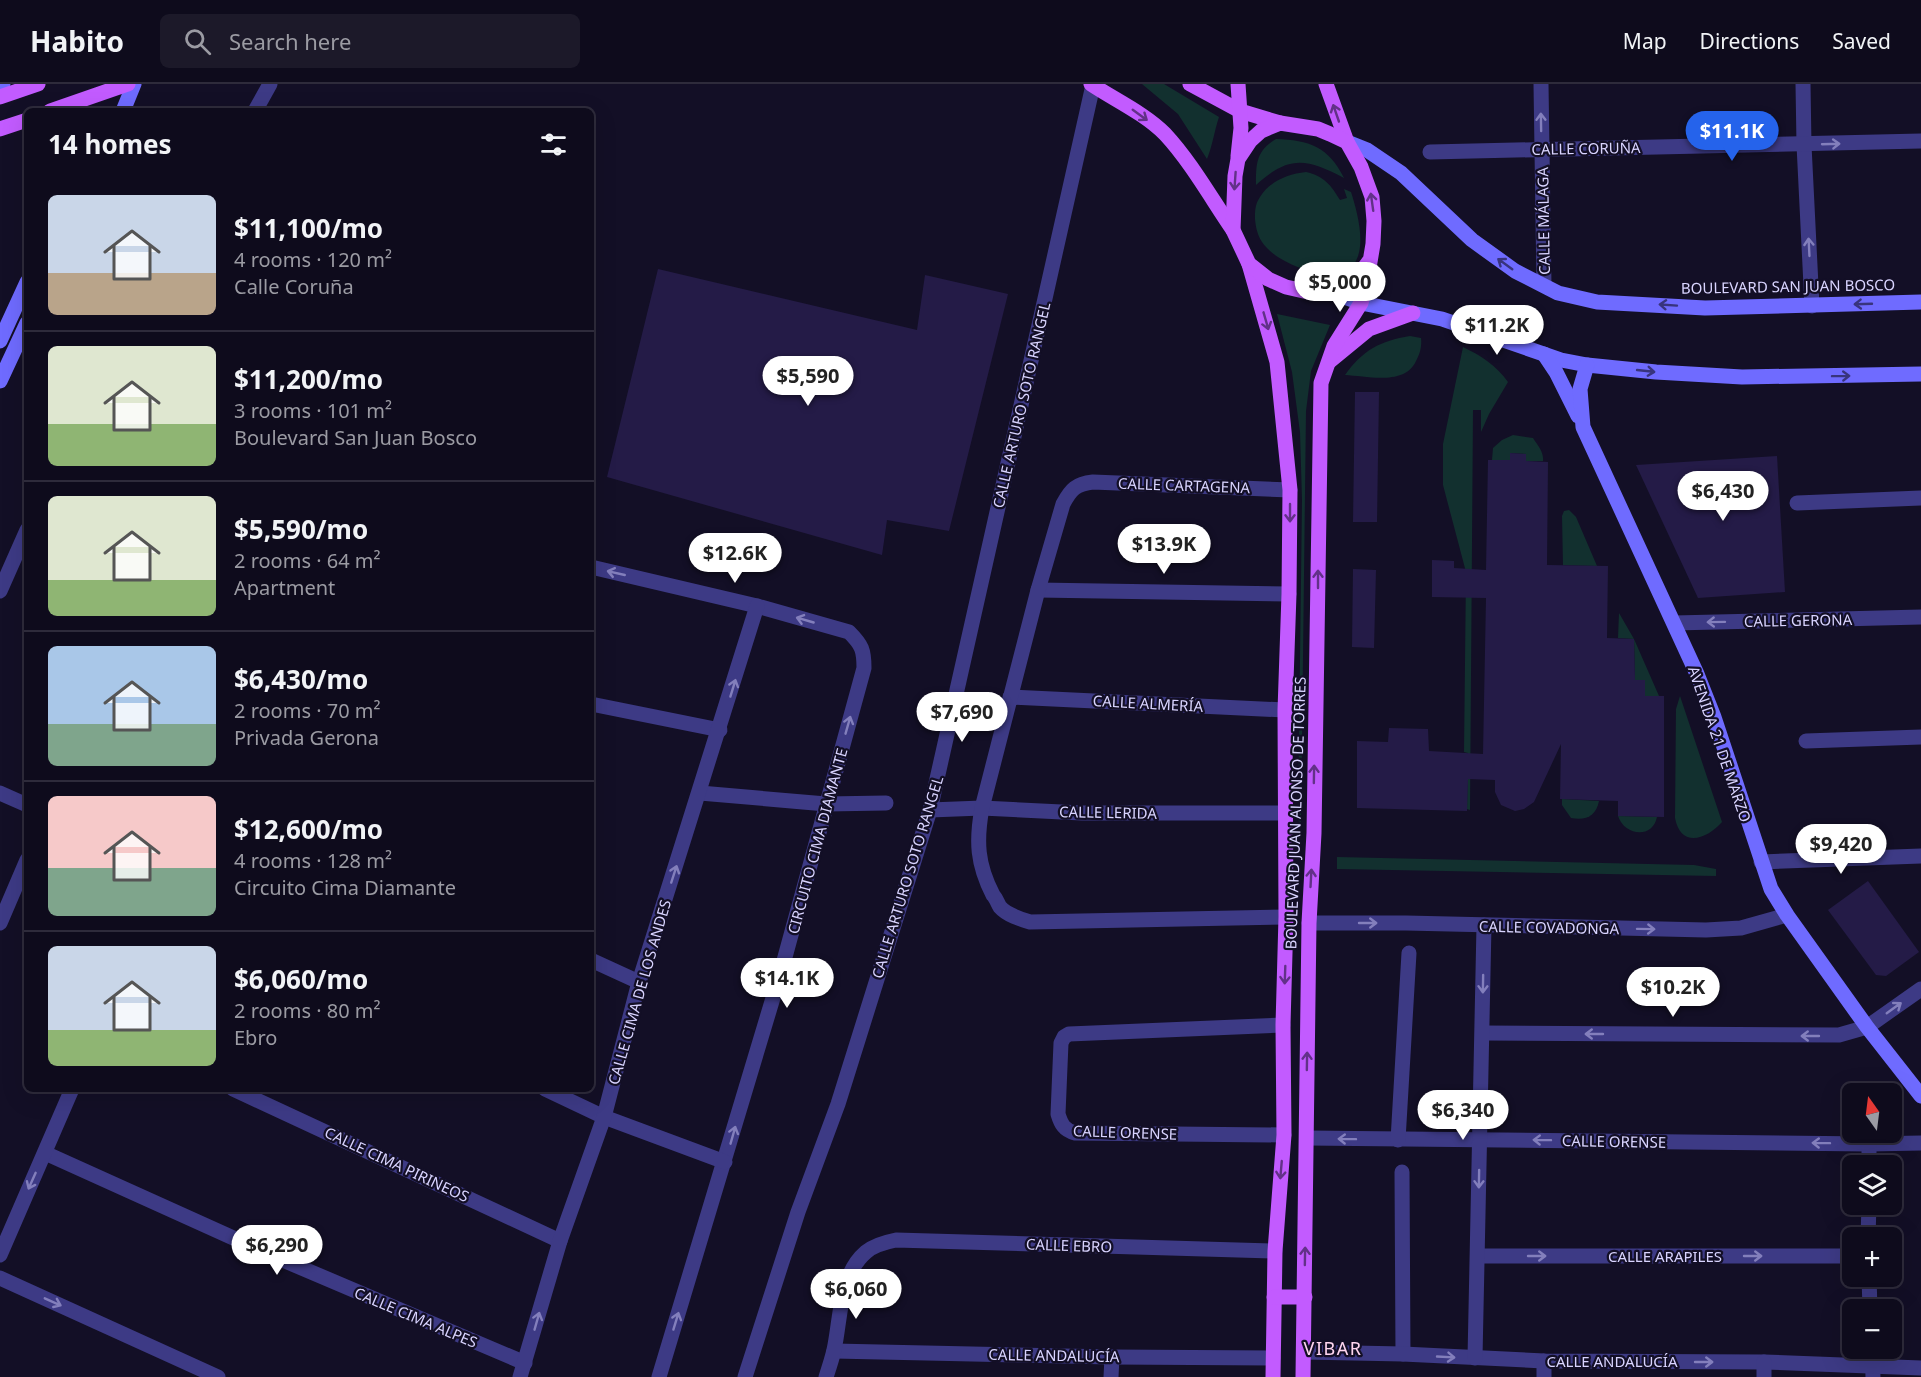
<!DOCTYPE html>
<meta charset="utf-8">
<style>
:root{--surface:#0e0b1c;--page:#1c1929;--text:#f1f3f6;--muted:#9b9ba3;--line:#2e2b3b;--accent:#2563eb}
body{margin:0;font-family:"Noto Sans",sans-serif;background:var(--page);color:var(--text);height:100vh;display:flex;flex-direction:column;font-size:22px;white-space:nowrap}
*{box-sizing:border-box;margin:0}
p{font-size:20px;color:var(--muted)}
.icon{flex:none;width:33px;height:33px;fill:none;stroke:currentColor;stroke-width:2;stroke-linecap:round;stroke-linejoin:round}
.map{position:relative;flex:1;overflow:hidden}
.sheet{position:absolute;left:24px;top:24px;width:570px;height:984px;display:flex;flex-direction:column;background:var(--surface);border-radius:9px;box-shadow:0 6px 24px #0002,0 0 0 2px var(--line)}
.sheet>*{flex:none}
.needle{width:39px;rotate:346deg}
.controls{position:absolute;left:1842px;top:999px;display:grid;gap:12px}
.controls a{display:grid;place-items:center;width:60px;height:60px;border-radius:9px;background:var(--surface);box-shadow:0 6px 24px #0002,0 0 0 2px var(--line);font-size:30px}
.price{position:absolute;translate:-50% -51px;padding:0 14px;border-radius:21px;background:#fff;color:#222;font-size:20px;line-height:39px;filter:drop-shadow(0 2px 3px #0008)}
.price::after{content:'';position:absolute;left:50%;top:36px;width:18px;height:14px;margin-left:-9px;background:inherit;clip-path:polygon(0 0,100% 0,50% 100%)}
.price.selected{background:var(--accent);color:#fff}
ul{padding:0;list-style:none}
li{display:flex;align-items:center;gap:18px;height:150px;padding:0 24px}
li+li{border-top:2px solid var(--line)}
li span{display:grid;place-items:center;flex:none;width:168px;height:120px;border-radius:9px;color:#555}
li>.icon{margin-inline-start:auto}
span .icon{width:72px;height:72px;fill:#fffc;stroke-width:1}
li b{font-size:26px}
h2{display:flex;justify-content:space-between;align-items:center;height:72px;padding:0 24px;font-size:26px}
header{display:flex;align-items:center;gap:36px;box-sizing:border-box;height:84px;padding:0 30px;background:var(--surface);border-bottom:2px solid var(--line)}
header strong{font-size:28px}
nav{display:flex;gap:33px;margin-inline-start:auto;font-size:21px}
.search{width:420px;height:54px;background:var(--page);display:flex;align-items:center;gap:15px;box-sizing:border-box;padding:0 21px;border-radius:9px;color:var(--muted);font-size:22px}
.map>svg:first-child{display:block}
</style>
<header>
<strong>Habito</strong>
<div class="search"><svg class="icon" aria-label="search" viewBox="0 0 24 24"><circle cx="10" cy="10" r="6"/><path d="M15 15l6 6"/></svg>Search here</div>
<nav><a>Map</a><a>Directions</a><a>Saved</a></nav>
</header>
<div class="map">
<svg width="1921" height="1293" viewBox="0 0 1921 1293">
<rect width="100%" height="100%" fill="#130f26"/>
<g fill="#12302f">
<path d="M 1142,0 L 1164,0 L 1219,33 C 1214,48 1213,60 1207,75 L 1178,30 Z"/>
<path d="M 1276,55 C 1309,56 1329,63 1344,94 C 1306,74 1289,71 1256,101 C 1256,80 1256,67 1276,55 Z"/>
<path d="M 1306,88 C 1324,92 1331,101 1340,116 L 1347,114 L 1344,105 L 1351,108 C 1357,127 1367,162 1354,180 C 1337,203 1282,181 1267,164 C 1259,156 1256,147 1255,135 C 1255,127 1255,120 1260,113 C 1270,97 1288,90 1306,88 Z"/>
<path d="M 1277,230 L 1330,241 L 1311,287 L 1306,327 L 1301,739 L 1298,736 L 1302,416 L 1300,348 L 1292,288 Z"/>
<path d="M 1410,252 L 1421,254 C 1422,262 1420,270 1416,277 C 1405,302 1367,292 1345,291 C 1363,266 1380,257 1410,252 Z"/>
<path d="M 1463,263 C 1480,271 1497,282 1508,298 L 1489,330 L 1481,348 L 1481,326 L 1473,326 L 1470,726 L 1467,725 L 1468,669 L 1464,668 L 1466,488 L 1443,401 L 1443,360 Z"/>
<path d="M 1513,351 L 1533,354 C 1538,362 1544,368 1543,377 L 1526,377 L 1526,370 L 1511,369 L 1510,377 L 1492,376 L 1493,364 L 1502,356 Z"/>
<path d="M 1569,426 L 1576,433 L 1597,482 L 1563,481 L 1562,432 L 1564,427 Z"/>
<path d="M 1619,529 L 1634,555 L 1659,612 L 1645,612 L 1645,596 L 1635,596 L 1634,555 L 1618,554 Z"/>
<path d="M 1680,612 L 1722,738 C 1707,755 1681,765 1675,734 L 1676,625 Z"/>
<path d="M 1562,715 L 1599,717 C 1596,732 1586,737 1571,734 L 1562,721 Z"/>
<path d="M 1618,732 L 1657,733 C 1652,756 1624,751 1618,732 Z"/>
<path d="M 1337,773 L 1694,781 L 1716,785 L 1716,792 L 1337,785 Z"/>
</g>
<g fill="#241b47">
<path d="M 658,185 L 917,246 L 925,191 L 1008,210 L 949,447 L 887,436 L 882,471 L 607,393 Z"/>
<path d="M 1355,308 L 1379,308 L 1377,438 L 1353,438 Z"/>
<path d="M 1510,369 L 1526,370 L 1526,377 L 1548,378 L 1547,481 L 1608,482 L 1607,554 L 1634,555 L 1635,596 L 1645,596 L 1645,612 L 1664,612 L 1664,733 L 1618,732 L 1618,717 L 1560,715 L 1561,660 L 1534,718 L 1524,725 L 1515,727 L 1501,721 L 1495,708 L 1495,696 L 1468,695 L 1467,727 L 1357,724 L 1357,657 L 1388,658 L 1389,644 L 1428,645 L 1429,667 L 1483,670 L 1486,514 L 1432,513 L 1432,476 L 1454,477 L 1454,484 L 1486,486 L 1488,376 L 1510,376 Z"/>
<path d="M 1777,372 L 1785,508 L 1698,514 L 1636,381 Z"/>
<path d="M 1353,485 L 1376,486 L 1374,564 L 1352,563 Z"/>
<path d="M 1868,797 L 1919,868 L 1886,892 L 1876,891 L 1828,826 Z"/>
</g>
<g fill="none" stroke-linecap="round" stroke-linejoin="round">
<g stroke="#3d3a85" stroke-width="15">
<path d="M 1541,0 L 1544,201"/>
<path d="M 1803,0 L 1804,61 L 1812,222"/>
<path d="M 255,27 L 270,0"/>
<path d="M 1430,68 L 1921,57"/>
<path d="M 1797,419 L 1921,414"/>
<path d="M 591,483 L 757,522 L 849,548 C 862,561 864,566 864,584 L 782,884 L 659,1293"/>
<path d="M 1038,506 L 1289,510"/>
<path d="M 0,507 L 27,446"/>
<path d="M 1674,539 L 1921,533"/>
<path d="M 1010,613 L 1285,626"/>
<path d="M 591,620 L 720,646"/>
<path d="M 1806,657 L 1921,653"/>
<path d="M 0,709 L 27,721"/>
<path d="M 700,709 L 826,720 L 886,719"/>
<path d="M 930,726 L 982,724 L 1082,729 L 1286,729"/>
<path d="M 1761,778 L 1921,772"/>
<path d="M 1286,833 L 1030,838 C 1020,835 1007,831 1000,823 C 998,820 996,814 993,811 C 977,780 976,757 982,724 L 1038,506 L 1063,420 C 1071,405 1076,400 1093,398 L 1290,406"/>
<path d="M 0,839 L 27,776"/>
<path d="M 1309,839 L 1406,839 L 1706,846 L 1741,844 L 1787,831"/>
<path d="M 591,876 L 639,898"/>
<path d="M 1283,941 L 1069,950 L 1064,953 L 1061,959 L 1058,1030 C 1061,1040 1064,1046 1075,1049 L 1284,1051"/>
<path d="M 1483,949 L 1839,951 L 1867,943 L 1921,905"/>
<path d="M 233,1005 L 560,1157"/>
<path d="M 545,1005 L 604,1033 L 725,1078"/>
<path d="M 1307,1054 L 1869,1060 L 1921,1059"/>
<path d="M 1398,1056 L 1409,869"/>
<path d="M 45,1069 L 271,1171 L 525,1279"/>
<path d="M 1869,1082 L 1869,1060"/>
<path d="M 1402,1088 L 1403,1270"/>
<path d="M 1868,1154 L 1869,1120"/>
<path d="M 0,1171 L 72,1005"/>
<path d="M 1478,1172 L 1852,1172"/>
<path d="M 1869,1192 L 1870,1226"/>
<path d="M 0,1194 L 218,1293"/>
<path d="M 1872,1264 L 1873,1293"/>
<path d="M 834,1267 L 1112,1273 L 1273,1274"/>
<path d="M 1304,1268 L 1403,1270 L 1544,1277 L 1764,1278 L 1921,1284"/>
<path d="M 1475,1274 L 1484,841"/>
<path d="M 1544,1277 L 1544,1293"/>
<path d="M 1764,1278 L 1764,1293"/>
<path d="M 520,1293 L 560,1157 L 604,1033 L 639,898 L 757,522"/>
<path d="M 745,1293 L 798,1128 L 838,1020 L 930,726 L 1093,1"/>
<path d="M 826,1293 C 829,1284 832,1275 834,1266 C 841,1234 839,1191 866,1168 C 874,1161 886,1158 896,1156 L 1275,1167"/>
<path d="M 1111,1293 L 1112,1273"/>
</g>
<g stroke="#6f6bff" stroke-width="15">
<path d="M 0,0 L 3,0"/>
<path d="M 123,27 L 134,0"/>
<path d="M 1347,58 L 1367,66 L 1401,89 L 1472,156 L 1515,187 L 1558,209 L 1597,218 L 1705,224 L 1921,218"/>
<path d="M 1330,208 L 1361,219 L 1442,235 L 1561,276 L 1587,281 L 1656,288 L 1742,293 L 1921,290"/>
<path d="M 0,257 L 27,198"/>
<path d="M 1544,270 L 1556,288 L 1578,332"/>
<path d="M 1587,281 L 1580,305 L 1583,343 L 1697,590 L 1714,633 L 1771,805 L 1787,831 L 1867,943 L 1921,1012"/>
<path d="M 0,297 L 27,239"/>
</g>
<g stroke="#c25bff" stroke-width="15">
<path d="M 1091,0 C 1115,16 1144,29 1165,50 C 1191,78 1211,114 1233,146"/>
<path d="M 1190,0 L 1240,27 L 1280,39"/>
<path d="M 1238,0 L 1241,44 L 1238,72"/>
<path d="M 1326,0 L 1347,58"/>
<path d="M 0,13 L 38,0"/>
<path d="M 50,27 L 128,0"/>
<path d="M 0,45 L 27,36"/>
<path d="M 1249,180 L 1277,278 L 1290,406 L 1289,510 L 1285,626 L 1286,833 L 1283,941 L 1284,1051 L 1275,1167 L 1273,1293"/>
<path d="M 1330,277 L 1369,245 L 1413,229"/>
<path d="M 1274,1213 L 1305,1213"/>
<path d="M 1303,1293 L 1309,839 L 1314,749 L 1321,299 L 1334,262 L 1361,219 L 1364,208 L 1367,196 L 1373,160 L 1374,137 L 1372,113 L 1361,83 L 1347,58 L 1330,50 L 1318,45 L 1280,39 L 1261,47 L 1250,57 L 1238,75 L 1235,92 L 1233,146 L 1249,180 L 1268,195 L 1286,203 L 1308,208 L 1330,208 L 1343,203 L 1361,188 L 1370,176"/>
</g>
</g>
<defs><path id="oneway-shaft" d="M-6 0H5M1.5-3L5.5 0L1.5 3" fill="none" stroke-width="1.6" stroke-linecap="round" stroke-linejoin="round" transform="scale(1.5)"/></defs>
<g stroke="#623188">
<use href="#oneway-shaft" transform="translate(1336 29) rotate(-109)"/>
<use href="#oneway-shaft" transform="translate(1140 31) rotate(36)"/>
<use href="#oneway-shaft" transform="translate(1235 97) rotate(94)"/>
<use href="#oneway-shaft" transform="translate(1372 118) rotate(-98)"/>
<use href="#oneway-shaft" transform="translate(1266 237) rotate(74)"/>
<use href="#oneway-shaft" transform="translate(1290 429) rotate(90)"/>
<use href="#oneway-shaft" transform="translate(1318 495) rotate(-90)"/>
<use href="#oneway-shaft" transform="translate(1314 690) rotate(-89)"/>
<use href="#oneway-shaft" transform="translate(1311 794) rotate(-87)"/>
<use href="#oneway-shaft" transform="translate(1285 891) rotate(92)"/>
<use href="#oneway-shaft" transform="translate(1307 977) rotate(-89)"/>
<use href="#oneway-shaft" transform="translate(1281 1086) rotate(95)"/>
<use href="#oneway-shaft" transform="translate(1305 1172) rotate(-89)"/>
</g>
<g stroke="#837fbc">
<use href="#oneway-shaft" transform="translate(1541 38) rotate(-91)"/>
<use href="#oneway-shaft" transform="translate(1831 60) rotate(-2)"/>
<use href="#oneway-shaft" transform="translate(1809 163) rotate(-93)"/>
<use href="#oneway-shaft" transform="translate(616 489) rotate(-167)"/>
<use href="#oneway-shaft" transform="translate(805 536) rotate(-164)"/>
<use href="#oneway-shaft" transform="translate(1716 538) rotate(179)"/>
<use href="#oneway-shaft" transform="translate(733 604) rotate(-73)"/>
<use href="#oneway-shaft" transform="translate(848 641) rotate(-74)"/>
<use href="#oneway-shaft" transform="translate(674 790) rotate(-72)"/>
<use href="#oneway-shaft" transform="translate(1368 839)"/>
<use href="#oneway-shaft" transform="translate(1646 845) rotate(1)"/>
<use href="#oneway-shaft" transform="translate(1483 900) rotate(91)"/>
<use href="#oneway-shaft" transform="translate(1894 924) rotate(-36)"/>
<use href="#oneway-shaft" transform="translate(1594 950) rotate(-180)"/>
<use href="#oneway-shaft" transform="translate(1810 952) rotate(-180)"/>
<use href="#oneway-shaft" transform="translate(733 1051) rotate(-74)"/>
<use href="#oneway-shaft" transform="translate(1347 1055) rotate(-179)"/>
<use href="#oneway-shaft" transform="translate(1542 1056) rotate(-179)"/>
<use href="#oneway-shaft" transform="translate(1821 1059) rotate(-179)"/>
<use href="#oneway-shaft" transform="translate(1479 1095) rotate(91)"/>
<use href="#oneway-shaft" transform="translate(32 1097) rotate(114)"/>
<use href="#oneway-shaft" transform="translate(1537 1172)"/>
<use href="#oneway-shaft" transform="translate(1753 1172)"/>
<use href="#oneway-shaft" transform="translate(53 1218) rotate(24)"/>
<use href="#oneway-shaft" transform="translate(537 1237) rotate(-74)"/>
<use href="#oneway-shaft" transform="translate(676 1237) rotate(-73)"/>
<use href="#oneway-shaft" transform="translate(1446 1273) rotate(3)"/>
<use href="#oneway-shaft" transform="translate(1704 1278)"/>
</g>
<g stroke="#38347d">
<use href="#oneway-shaft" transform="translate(1505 180) rotate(-144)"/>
<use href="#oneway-shaft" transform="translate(1863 220) rotate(178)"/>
<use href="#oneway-shaft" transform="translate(1668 221) rotate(-176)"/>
<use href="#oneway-shaft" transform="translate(1646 287) rotate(6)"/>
<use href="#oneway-shaft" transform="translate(1841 292) rotate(-1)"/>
</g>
<g text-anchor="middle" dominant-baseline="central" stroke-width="4.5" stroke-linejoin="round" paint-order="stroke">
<g font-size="15" fill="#d9d4ff" stroke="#130f26">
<text transform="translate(1586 64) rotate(-1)">CALLE CORUÑA</text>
<text transform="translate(1543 137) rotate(-91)">CALLE MÁLAGA</text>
<text transform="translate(1788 202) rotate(-1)">BOULEVARD SAN JUAN BOSCO</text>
<text transform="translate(1021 321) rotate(-77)">CALLE ARTURO SOTO RANGEL</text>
<text transform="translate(1184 401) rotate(2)">CALLE CARTAGENA</text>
<text transform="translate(1798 536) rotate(-1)">CALLE GERONA</text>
<text transform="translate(1148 619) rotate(3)">CALLE ALMERÍA</text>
<text transform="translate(1720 660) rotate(71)">AVENIDA 21 DE MARZO</text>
<text transform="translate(1108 728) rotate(1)">CALLE LERIDA</text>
<text transform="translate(1295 729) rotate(-88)">BOULEVARD JUAN ALONSO DE TORRES</text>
<text transform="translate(817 757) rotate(-75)">CIRCUITO CIMA DIAMANTE</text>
<text transform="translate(907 793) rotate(-73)">CALLE ARTURO SOTO RANGEL</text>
<text transform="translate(1549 843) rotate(1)">CALLE COVADONGA</text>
<text transform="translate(639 908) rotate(-74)">CALLE CIMA DE LOS ANDES</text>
<text transform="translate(1125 1048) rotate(2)">CALLE ORENSE</text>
<text transform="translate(1614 1057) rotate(1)">CALLE ORENSE</text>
<text transform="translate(397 1080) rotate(25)">CALLE CIMA PIRINEOS</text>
<text transform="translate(1069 1161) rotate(2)">CALLE EBRO</text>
<text x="1665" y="1172">CALLE ARAPILES</text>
<text transform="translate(416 1233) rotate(23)">CALLE CIMA ALPES</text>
<text transform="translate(1054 1271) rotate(1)">CALLE ANDALUCÍA</text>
<text x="1612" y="1277">CALLE ANDALUCÍA</text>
</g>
<g font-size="18" letter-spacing="1.5" fill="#ffd6f0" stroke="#130f26">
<text x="1333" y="1264">VIBAR</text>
</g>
</g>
</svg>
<div class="controls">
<a><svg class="needle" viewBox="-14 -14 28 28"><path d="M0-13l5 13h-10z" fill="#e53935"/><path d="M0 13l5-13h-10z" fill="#9b9ba3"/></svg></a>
<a><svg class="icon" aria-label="layers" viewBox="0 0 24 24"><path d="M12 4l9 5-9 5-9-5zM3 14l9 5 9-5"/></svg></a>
<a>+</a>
<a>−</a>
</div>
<b class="price selected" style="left:1732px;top:78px">$11.1K</b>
<b class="price" style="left:1340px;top:229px">$5,000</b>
<b class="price" style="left:1497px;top:272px">$11.2K</b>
<b class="price" style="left:808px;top:323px">$5,590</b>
<b class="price" style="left:1723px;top:438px">$6,430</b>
<b class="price" style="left:1164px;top:491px">$13.9K</b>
<b class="price" style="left:735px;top:500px">$12.6K</b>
<b class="price" style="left:962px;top:659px">$7,690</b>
<b class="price" style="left:1841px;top:791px">$9,420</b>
<b class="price" style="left:787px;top:925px">$14.1K</b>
<b class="price" style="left:1673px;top:934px">$10.2K</b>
<b class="price" style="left:1463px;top:1057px">$6,340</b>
<b class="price" style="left:277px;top:1192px">$6,290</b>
<b class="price" style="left:856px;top:1236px">$6,060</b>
<section class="sheet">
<h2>14 homes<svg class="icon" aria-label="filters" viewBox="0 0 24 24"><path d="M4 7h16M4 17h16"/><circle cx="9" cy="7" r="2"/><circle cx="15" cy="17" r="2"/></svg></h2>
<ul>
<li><span style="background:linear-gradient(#c9d6e8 65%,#b9a48a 0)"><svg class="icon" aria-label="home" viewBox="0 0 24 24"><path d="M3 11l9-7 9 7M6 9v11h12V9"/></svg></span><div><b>$11,100/mo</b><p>4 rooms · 120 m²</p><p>Calle Coruña</p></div></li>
<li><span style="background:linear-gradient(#dfe7d0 65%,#8fb573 0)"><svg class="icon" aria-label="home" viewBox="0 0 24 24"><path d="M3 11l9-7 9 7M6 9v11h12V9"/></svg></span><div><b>$11,200/mo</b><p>3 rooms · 101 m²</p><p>Boulevard San Juan Bosco</p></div></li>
<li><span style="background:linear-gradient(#dfe7d0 70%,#8fb573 0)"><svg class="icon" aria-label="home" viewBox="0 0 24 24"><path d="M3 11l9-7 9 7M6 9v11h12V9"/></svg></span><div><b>$5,590/mo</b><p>2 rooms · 64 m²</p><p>Apartment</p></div></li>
<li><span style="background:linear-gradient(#a9c7e8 65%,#7fa58c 0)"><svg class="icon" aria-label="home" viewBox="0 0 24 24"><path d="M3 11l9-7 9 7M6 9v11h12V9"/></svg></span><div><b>$6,430/mo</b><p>2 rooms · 70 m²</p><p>Privada Gerona</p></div></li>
<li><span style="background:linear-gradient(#f6c9c9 60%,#7fa58c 0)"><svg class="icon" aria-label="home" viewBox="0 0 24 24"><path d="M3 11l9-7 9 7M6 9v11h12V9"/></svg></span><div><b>$12,600/mo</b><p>4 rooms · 128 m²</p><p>Circuito Cima Diamante</p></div></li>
<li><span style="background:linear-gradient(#c9d6e8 70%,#8fb573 0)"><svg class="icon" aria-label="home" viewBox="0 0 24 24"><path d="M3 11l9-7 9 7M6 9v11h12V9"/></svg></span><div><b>$6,060/mo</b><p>2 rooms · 80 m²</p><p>Ebro</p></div></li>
</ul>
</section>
</div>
